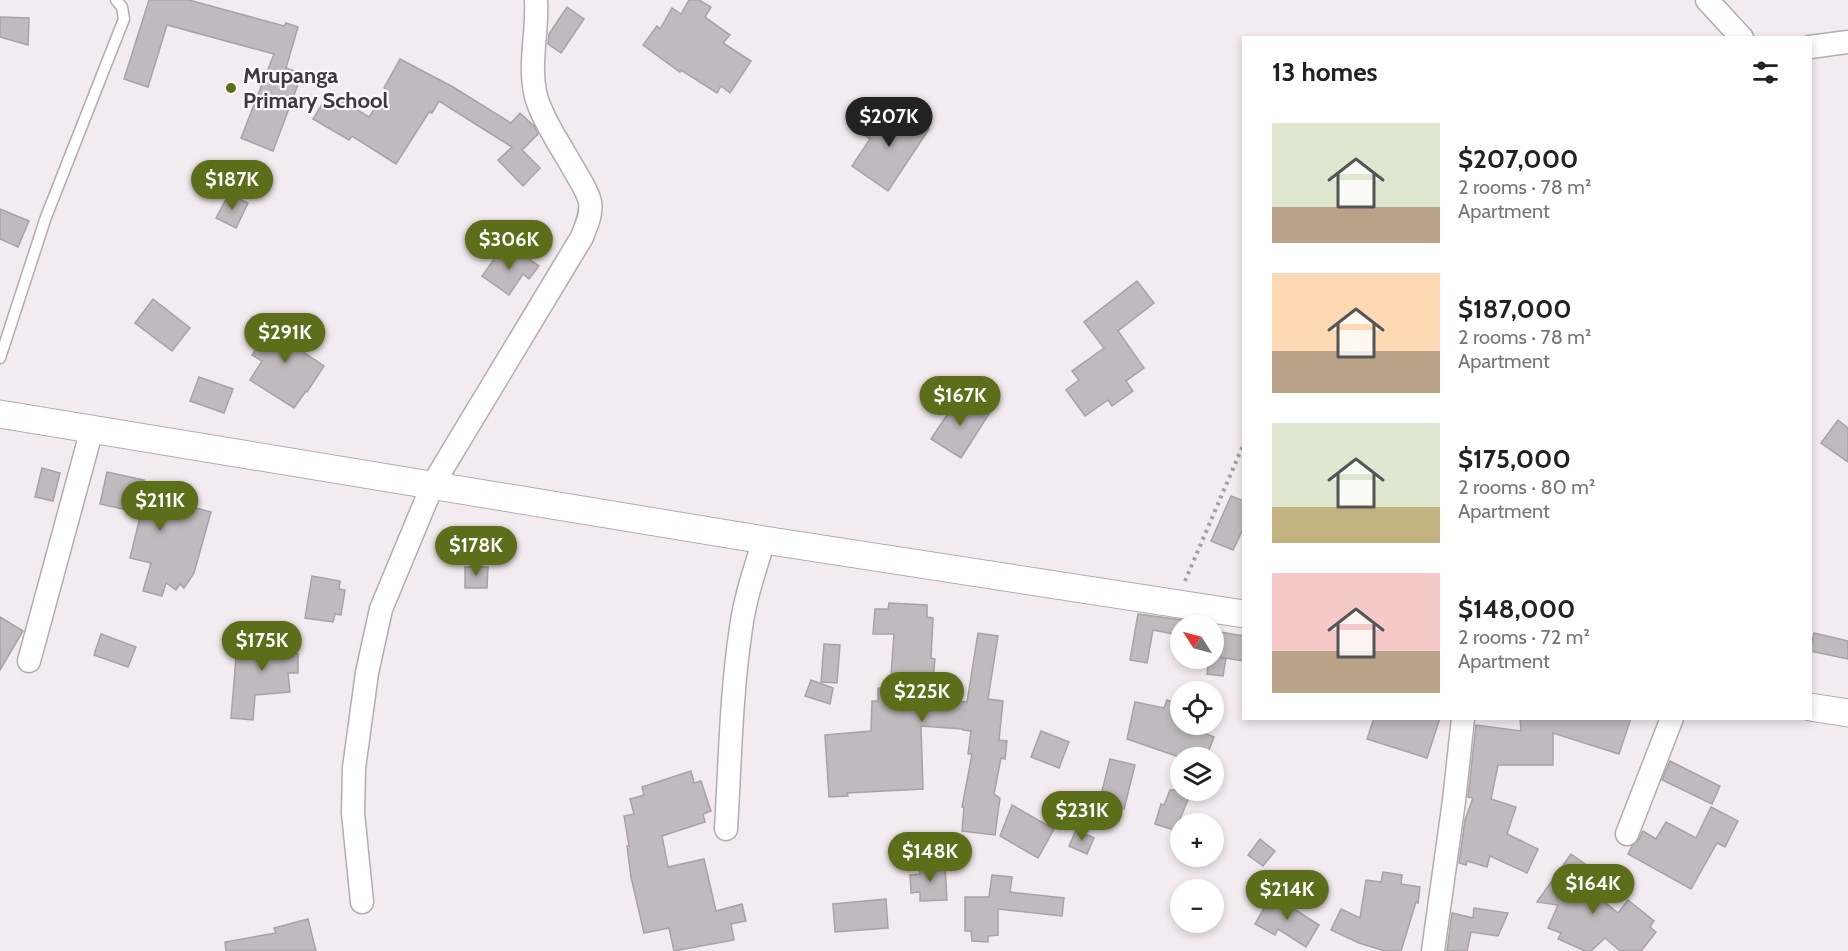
<!DOCTYPE html>
<meta charset="utf-8">
<style>
:root{--surface:#fff;--page:#f6f6f6;--text:#222;--muted:#767676;--accent:#5d6e1a}
body{margin:0;font-family:Cabin,sans-serif;background:var(--page);color:var(--text);height:100vh;display:flex;flex-direction:column;font-size:22px;white-space:nowrap}
*{box-sizing:border-box;margin:0}
p{font-size:20px;color:var(--muted)}
.icon{flex:none;width:33px;height:33px;fill:none;stroke:currentColor;stroke-width:2;stroke-linecap:round;stroke-linejoin:round}
.map{position:relative;flex:1;overflow:hidden}
.details{position:absolute;left:1242px;top:36px;width:570px;height:684px;display:flex;flex-direction:column;background:var(--surface);border-radius:0px;box-shadow:0 3px 9px #0003}
.details>*{flex:none}
.needle{width:39px;rotate:306deg}
.tools{position:absolute;left:1170px;top:615px;display:grid;gap:12px}
.tools a{display:grid;place-items:center;width:54px;height:54px;border-radius:50%;background:var(--surface);box-shadow:0 3px 9px #0003;font-size:30px}
.price{position:absolute;translate:-50% -51px;padding:0 14px;border-radius:21px;background:var(--accent);color:#fff;font-size:20px;line-height:39px;filter:drop-shadow(0 2px 3px #0008)}
.price::after{content:'';position:absolute;left:50%;top:36px;width:18px;height:14px;margin-left:-9px;background:inherit;clip-path:polygon(0 0,100% 0,50% 100%)}
.price.current{background:#222;color:#fff}
ul{padding:0;list-style:none}
li{display:flex;align-items:center;gap:18px;height:150px;padding:0 30px}
li span{display:grid;place-items:center;flex:none;width:168px;height:120px;border-radius:0px;color:#555}
li>.icon{margin-inline-start:auto}
span .icon{width:72px;height:72px;fill:#fffc;stroke-width:1}
li b{font-size:26px}
h2{display:flex;justify-content:space-between;align-items:center;height:72px;padding:0 30px;font-size:26px}
.map>svg:first-child{display:block}
</style>
<div class="map">
<svg width="1848" height="951" viewBox="0 0 1848 951">
<rect width="100%" height="100%" fill="#f3ebf0"/>
<g fill="#c0b9be" stroke="#a8a1a6" stroke-width="1.5">
<path d="M 149,0 L 189,0 L 284,26 L 286,23 L 298,27 L 286,68 L 302,74 L 273,151 L 241,138 L 274,54 L 167,25 L 148,87 L 124,79 Z"/>
<path d="M 689,0 L 699,0 L 711,7 L 705,17 L 730,35 L 723,43 L 751,61 L 730,93 L 721,86 L 717,93 L 681,70 L 680,72 L 643,45 L 657,26 L 660,29 L 672,8 L 681,14 Z"/>
<path d="M 567,7 L 584,19 L 561,53 L 548,44 L 549,34 Z"/>
<path d="M 0,17 L 29,18 L 28,45 L 0,37 Z"/>
<path d="M 400,59 L 453,87 L 511,123 L 520,113 L 534,126 L 538,134 L 522,150 L 540,168 L 523,186 L 498,160 L 512,147 L 439,101 L 432,113 L 429,112 L 396,164 L 352,136 L 349,140 L 313,119 L 329,93 L 369,117 L 387,90 L 384,88 Z"/>
<path d="M 904,112 L 929,129 L 888,191 L 852,166 L 870,139 L 862,133 L 873,116 L 883,122 L 888,114 L 898,121 Z"/>
<path d="M 229,194 L 248,203 L 236,228 L 216,218 Z"/>
<path d="M 0,209 L 29,221 L 18,247 L 0,239 Z"/>
<path d="M 500,251 L 513,260 L 519,252 L 539,266 L 529,279 L 523,274 L 509,295 L 482,276 Z"/>
<path d="M 1137,281 L 1154,303 L 1118,331 L 1144,368 L 1126,381 L 1133,391 L 1112,406 L 1108,400 L 1085,416 L 1066,390 L 1079,380 L 1072,371 L 1104,348 L 1084,322 Z"/>
<path d="M 153,299 L 190,328 L 172,351 L 135,323 Z"/>
<path d="M 285,318 L 306,332 L 296,347 L 324,366 L 307,392 L 306,391 L 294,408 L 250,380 L 262,361 L 252,355 L 272,324 L 278,328 Z"/>
<path d="M 199,377 L 233,389 L 224,413 L 190,401 Z"/>
<path d="M 960,395 L 989,414 L 961,458 L 931,439 Z"/>
<path d="M 1838,420 L 1848,428 L 1848,462 L 1821,443 Z"/>
<path d="M 42,468 L 60,473 L 53,501 L 35,497 Z"/>
<path d="M 107,472 L 144,480 L 138,492 L 211,512 L 194,573 L 184,588 L 180,584 L 176,590 L 166,583 L 162,596 L 143,591 L 151,563 L 130,558 L 141,513 L 100,504 Z"/>
<path d="M 1231,496 L 1244,501 L 1244,527 L 1233,550 L 1211,541 Z"/>
<path d="M 465,567 L 488,567 L 487,588 L 465,588 Z"/>
<path d="M 312,576 L 340,581 L 339,589 L 345,590 L 341,615 L 335,614 L 333,622 L 305,618 Z"/>
<path d="M 889,603 L 927,605 L 927,617 L 933,618 L 931,658 L 935,659 L 931,698 L 967,702 L 978,633 L 998,636 L 988,699 L 1003,701 L 999,740 L 1007,741 L 1005,759 L 1001,758 L 994,794 L 1000,798 L 995,835 L 962,831 L 964,807 L 962,807 L 972,754 L 968,754 L 971,731 L 963,730 L 963,729 L 921,726 L 923,789 L 847,793 L 848,796 L 829,797 L 825,735 L 871,731 L 872,701 L 878,701 L 878,688 L 890,689 L 894,634 L 873,634 L 875,609 L 888,609 Z"/>
<path d="M 1138,614 L 1182,620 L 1179,635 L 1153,630 L 1147,663 L 1130,660 Z"/>
<path d="M 0,617 L 23,631 L 0,670 Z"/>
<path d="M 250,628 L 272,628 L 272,642 L 293,642 L 293,654 L 298,654 L 298,673 L 288,673 L 290,692 L 255,695 L 253,720 L 231,718 L 236,658 L 247,659 Z"/>
<path d="M 1214,631 L 1244,636 L 1244,661 L 1214,656 Z"/>
<path d="M 1814,633 L 1848,641 L 1848,659 L 1810,651 Z"/>
<path d="M 101,634 L 136,647 L 128,667 L 94,655 Z"/>
<path d="M 824,644 L 840,645 L 837,683 L 821,682 Z"/>
<path d="M 1209,658 L 1226,658 L 1223,676 L 1207,674 Z"/>
<path d="M 811,680 L 833,688 L 830,704 L 805,696 Z"/>
<path d="M 1167,700 L 1180,705 L 1180,724 L 1214,737 L 1206,758 L 1182,758 L 1127,739 L 1135,702 L 1164,708 Z"/>
<path d="M 1374,718 L 1440,718 L 1427,758 L 1367,739 Z"/>
<path d="M 1520,718 L 1631,718 L 1619,754 L 1553,733 L 1553,765 L 1498,765 L 1491,799 L 1516,807 L 1507,834 L 1538,849 L 1527,873 L 1490,856 L 1487,867 L 1467,861 L 1466,865 L 1459,863 L 1465,820 L 1473,798 L 1468,797 L 1476,725 L 1521,731 Z"/>
<path d="M 1041,731 L 1069,742 L 1059,768 L 1031,757 Z"/>
<path d="M 1110,759 L 1135,765 L 1124,809 L 1099,803 Z"/>
<path d="M 1670,761 L 1720,786 L 1712,804 L 1662,780 Z"/>
<path d="M 691,771 L 694,783 L 701,781 L 711,811 L 703,814 L 705,822 L 662,836 L 668,867 L 704,859 L 716,911 L 742,904 L 746,921 L 731,924 L 734,940 L 674,951 L 669,928 L 644,933 L 631,877 L 627,846 L 629,846 L 624,816 L 634,814 L 630,799 L 644,795 L 642,787 Z"/>
<path d="M 1170,790 L 1192,790 L 1180,819 L 1180,832 L 1155,824 L 1161,804 L 1164,805 Z"/>
<path d="M 1012,805 L 1054,829 L 1038,858 L 1000,836 Z"/>
<path d="M 1711,807 L 1738,821 L 1725,847 L 1717,843 L 1691,889 L 1628,854 L 1632,846 L 1639,839 L 1643,831 L 1656,839 L 1666,822 L 1696,838 Z"/>
<path d="M 1076,830 L 1094,838 L 1087,854 L 1069,846 Z"/>
<path d="M 1260,839 L 1275,851 L 1263,866 L 1248,855 Z"/>
<path d="M 1571,854 L 1585,864 L 1575,878 L 1618,913 L 1628,900 L 1654,921 L 1650,927 L 1656,932 L 1641,951 L 1620,951 L 1605,938 L 1591,951 L 1585,951 L 1558,939 L 1561,933 L 1548,928 L 1558,905 L 1537,902 Z"/>
<path d="M 945,865 L 947,900 L 920,901 L 920,892 L 911,893 L 910,875 L 920,874 L 919,867 Z"/>
<path d="M 1383,872 L 1402,875 L 1401,884 L 1420,887 L 1418,903 L 1416,902 L 1401,951 L 1385,951 L 1359,943 L 1331,930 L 1341,909 L 1360,918 L 1366,880 L 1381,882 Z"/>
<path d="M 992,875 L 1012,877 L 1010,892 L 1064,898 L 1062,916 L 998,909 L 998,935 L 988,936 L 988,942 L 972,941 L 971,931 L 965,931 L 965,897 L 989,897 Z"/>
<path d="M 1273,893 L 1292,904 L 1291,907 L 1319,925 L 1306,947 L 1278,929 L 1275,935 L 1255,924 Z"/>
<path d="M 886,899 L 888,928 L 835,932 L 833,904 Z"/>
<path d="M 1474,908 L 1508,913 L 1498,936 L 1471,932 L 1467,951 L 1447,951 L 1452,913 L 1473,918 Z"/>
<path d="M 308,919 L 316,951 L 226,951 L 225,942 L 276,933 L 274,928 Z"/>
</g>
<g fill="none" stroke-linecap="round" stroke-linejoin="round">
<defs>
<path id="service" d="M 0,358 L 46,217 L 124,19 L 122,7 L 116,0"/>
<g id="minor">
<path d="M 1707,0 L 1742,38"/>
<path d="M 1810,47 L 1848,42"/>
<path d="M 29,661 L 92,429"/>
<path d="M 726,829 C 730,763 731,694 741,628 C 745,598 755,569 764,540"/>
<path d="M 1627,834 L 1672,718"/>
<path d="M 362,902 L 353,813 L 354,768 L 367,673 L 381,609 L 433,484 L 582,237 C 586,226 592,215 590,202 C 588,192 581,182 576,173 C 564,151 539,115 535,92 C 529,62 538,30 536,0"/>
<path d="M 1433,951 L 1454,801 L 1463,718"/>
</g>
<g id="tertiary">
<path d="M 0,414 L 764,540 L 1244,614"/>
<path d="M 1810,707 L 1848,713"/>
</g>
</defs>
<use href="#service" stroke="#b2abb0" stroke-width="13"/>
<use href="#minor" stroke="#b2abb0" stroke-width="25"/>
<use href="#tertiary" stroke="#b2abb0" stroke-width="29"/>
<path stroke="#a49fa3" stroke-width="4" stroke-dasharray="3 4.5" stroke-linecap="butt" d="M 1185,581 L 1244,443"/>
<use href="#service" stroke="#fff" stroke-width="10"/>
<use href="#minor" stroke="#fff" stroke-width="22"/>
<use href="#tertiary" stroke="#fff" stroke-width="27"/>
</g>
<circle fill="#5d6e1a" stroke="#fff9fd" stroke-width="2" cx="231" cy="88" r="6"/>
<g text-anchor="middle" dominant-baseline="central" stroke-width="4.5" stroke-linejoin="round" paint-order="stroke">
<g font-size="22" font-weight="bold" fill="#3d3a3d" stroke="#fff9fd" text-anchor="start">
<text x="243" y="75">Mrupanga<tspan x="243" dy="25">Primary School</tspan></text>
</g>
</g>
</svg>
<div class="tools">
<a><svg class="needle" viewBox="-14 -14 28 28"><path d="M0-13l5 13h-10z" fill="#e53935"/><path d="M0 13l5-13h-10z" fill="#767676"/></svg></a>
<a><svg class="icon" aria-label="locate" viewBox="0 0 24 24"><circle cx="12" cy="12" r="6"/><path d="M12 2v4M12 18v4M2 12h4M18 12h4"/></svg></a>
<a><svg class="icon" aria-label="layers" viewBox="0 0 24 24"><path d="M12 4l9 5-9 5-9-5zM3 14l9 5 9-5"/></svg></a>
<a>+</a>
<a>−</a>
</div>
<b class="price current" style="left:889px;top:148px">$207K</b>
<b class="price" style="left:232px;top:211px">$187K</b>
<b class="price" style="left:509px;top:271px">$306K</b>
<b class="price" style="left:285px;top:364px">$291K</b>
<b class="price" style="left:960px;top:427px">$167K</b>
<b class="price" style="left:160px;top:532px">$211K</b>
<b class="price" style="left:476px;top:577px">$178K</b>
<b class="price" style="left:262px;top:672px">$175K</b>
<b class="price" style="left:922px;top:723px">$225K</b>
<b class="price" style="left:1082px;top:842px">$231K</b>
<b class="price" style="left:930px;top:883px">$148K</b>
<b class="price" style="left:1593px;top:915px">$164K</b>
<b class="price" style="left:1287px;top:921px">$214K</b>
<section class="details">
<h2>13 homes<svg class="icon" aria-label="filters" viewBox="0 0 24 24"><path d="M4 7h16M4 17h16"/><circle cx="9" cy="7" r="2"/><circle cx="15" cy="17" r="2"/></svg></h2>
<ul>
<li><span style="background:linear-gradient(#dfe7d0 70%,#b9a48a 0)"><svg class="icon" aria-label="home" viewBox="0 0 24 24"><path d="M3 11l9-7 9 7M6 9v11h12V9"/></svg></span><div><b>$207,000</b><p>2 rooms · 78 m²</p><p>Apartment</p></div></li>
<li><span style="background:linear-gradient(#ffd9b3 65%,#b9a48a 0)"><svg class="icon" aria-label="home" viewBox="0 0 24 24"><path d="M3 11l9-7 9 7M6 9v11h12V9"/></svg></span><div><b>$187,000</b><p>2 rooms · 78 m²</p><p>Apartment</p></div></li>
<li><span style="background:linear-gradient(#dfe7d0 70%,#c2b280 0)"><svg class="icon" aria-label="home" viewBox="0 0 24 24"><path d="M3 11l9-7 9 7M6 9v11h12V9"/></svg></span><div><b>$175,000</b><p>2 rooms · 80 m²</p><p>Apartment</p></div></li>
<li><span style="background:linear-gradient(#f6c9c9 65%,#b9a48a 0)"><svg class="icon" aria-label="home" viewBox="0 0 24 24"><path d="M3 11l9-7 9 7M6 9v11h12V9"/></svg></span><div><b>$148,000</b><p>2 rooms · 72 m²</p><p>Apartment</p></div></li>
</ul>
</section>
</div>
